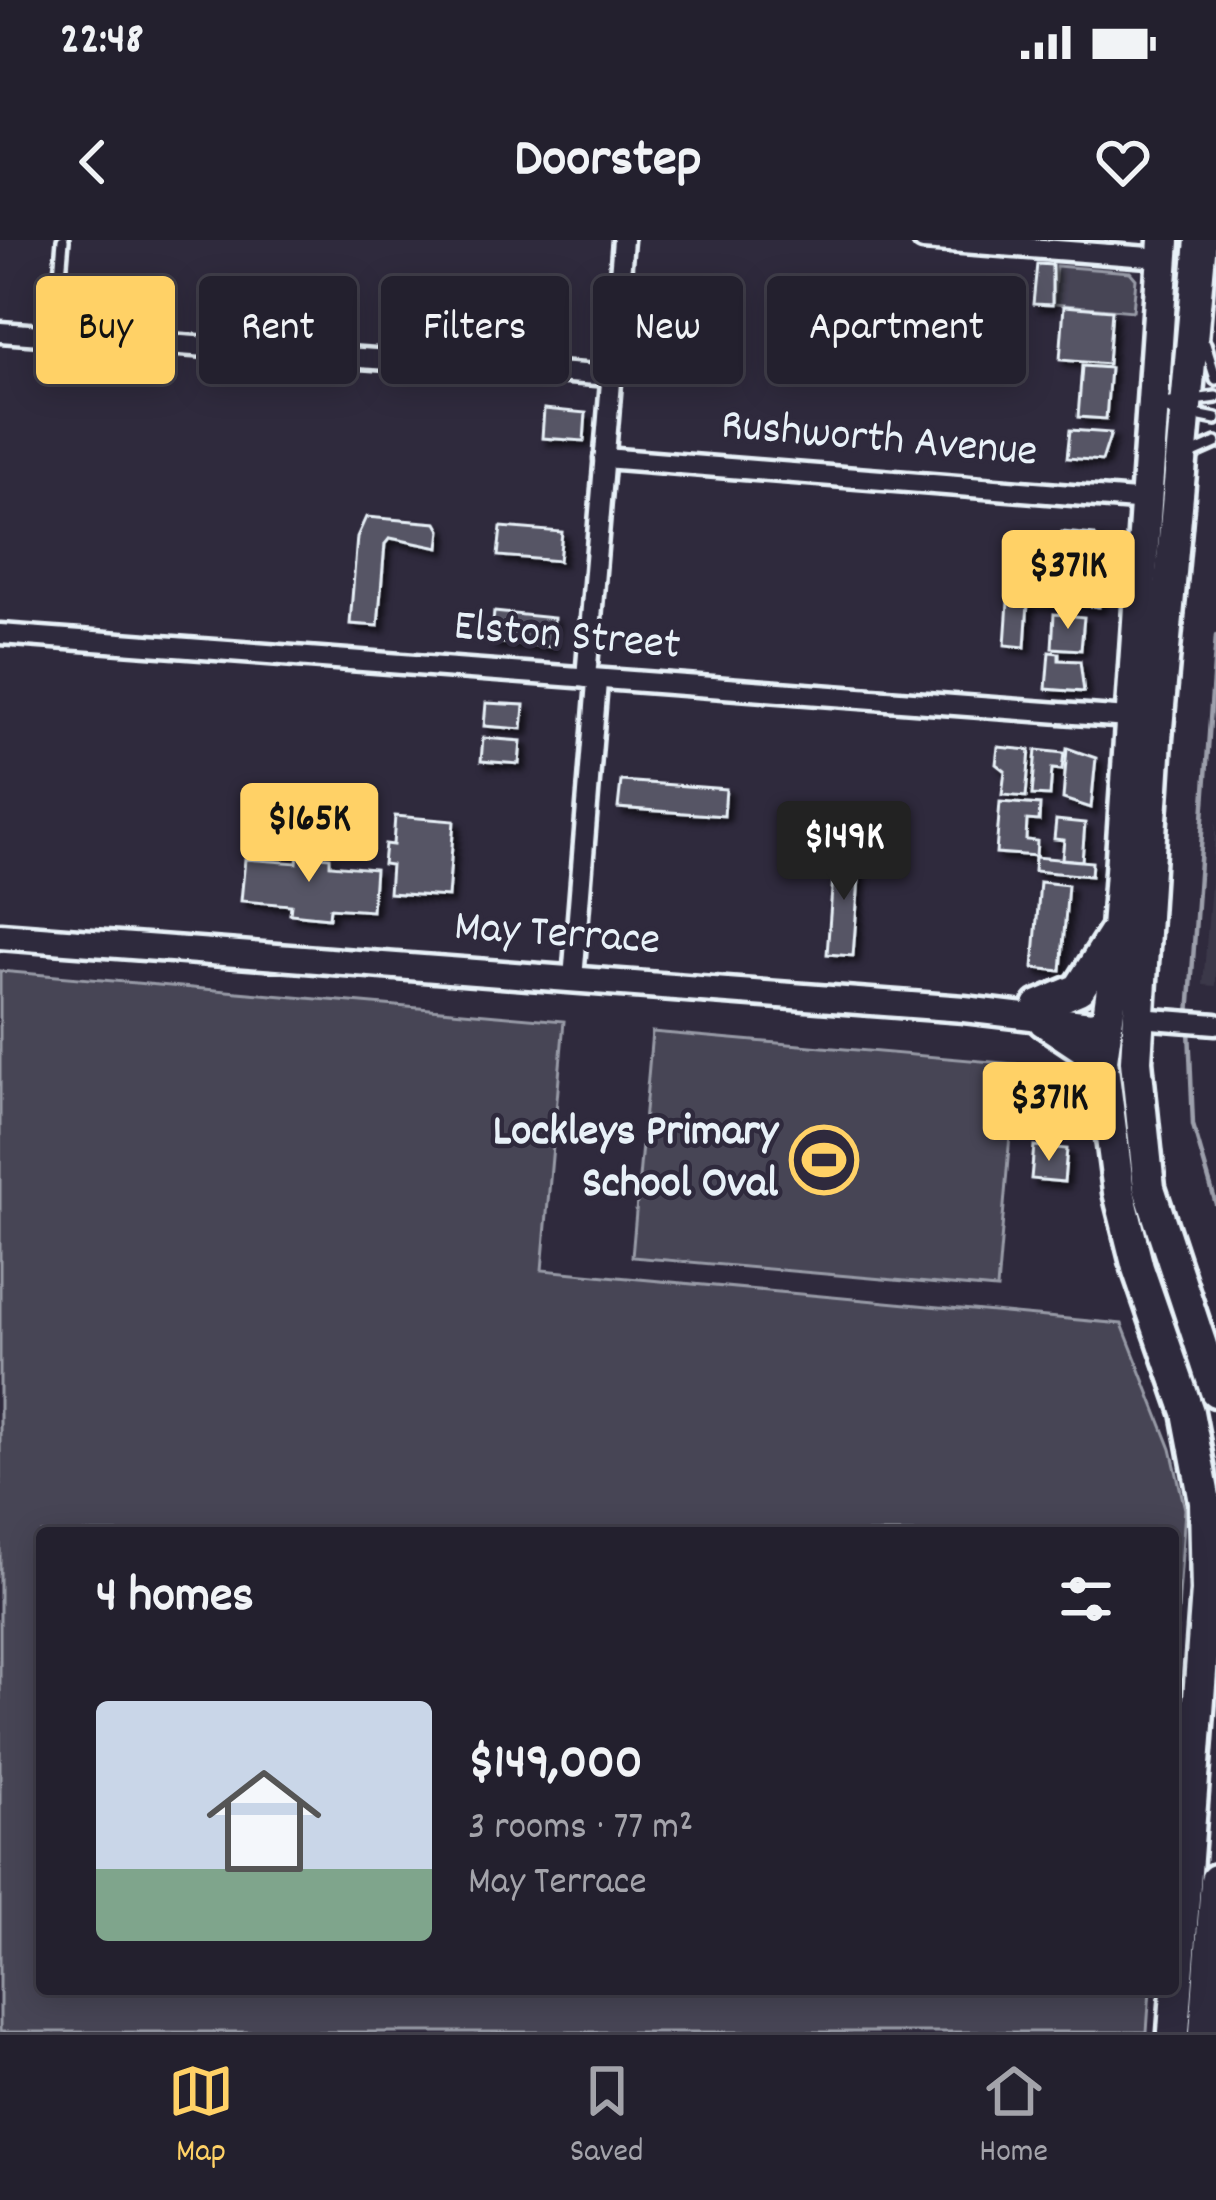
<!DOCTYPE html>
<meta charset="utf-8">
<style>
:root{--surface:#23202e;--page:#2f2d3a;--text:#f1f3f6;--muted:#a3a3aa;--line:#403e4a;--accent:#ffd166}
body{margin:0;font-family:Dekko,sans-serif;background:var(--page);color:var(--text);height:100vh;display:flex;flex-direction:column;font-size:45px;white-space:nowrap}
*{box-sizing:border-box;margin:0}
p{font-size:39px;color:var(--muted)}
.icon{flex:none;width:66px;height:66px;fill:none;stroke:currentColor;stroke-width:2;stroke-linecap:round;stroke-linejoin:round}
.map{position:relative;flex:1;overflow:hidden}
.side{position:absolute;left:36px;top:1287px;width:1143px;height:468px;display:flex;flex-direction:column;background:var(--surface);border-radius:12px;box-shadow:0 6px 30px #0003,0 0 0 3px var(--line)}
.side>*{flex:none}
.banner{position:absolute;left:36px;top:36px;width:1146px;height:108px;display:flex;gap:24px}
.price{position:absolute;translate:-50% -102px;padding:0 27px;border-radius:12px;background:var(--accent);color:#111;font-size:39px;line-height:78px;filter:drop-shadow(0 3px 6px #0008)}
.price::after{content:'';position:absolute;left:50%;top:72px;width:36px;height:27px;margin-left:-18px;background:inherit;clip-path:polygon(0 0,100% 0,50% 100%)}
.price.on{background:#222;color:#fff}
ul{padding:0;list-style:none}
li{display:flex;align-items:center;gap:36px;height:300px;padding:0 60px}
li+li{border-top:3px solid var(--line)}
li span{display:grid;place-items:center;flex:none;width:336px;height:240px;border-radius:12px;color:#555}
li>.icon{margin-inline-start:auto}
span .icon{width:144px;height:144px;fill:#fffc;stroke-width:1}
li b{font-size:51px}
h2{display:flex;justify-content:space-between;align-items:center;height:144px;padding:0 60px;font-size:51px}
.tag{padding:0 42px;border-radius:12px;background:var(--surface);box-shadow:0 6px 30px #0003,0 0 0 3px var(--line);font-size:42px;line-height:108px}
.tag.on{background:var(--accent);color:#111}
.status{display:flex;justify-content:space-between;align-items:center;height:84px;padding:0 60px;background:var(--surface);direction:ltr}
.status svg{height:33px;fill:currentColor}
header{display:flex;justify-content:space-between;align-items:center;height:156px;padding:0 60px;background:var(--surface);font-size:54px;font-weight:700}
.tabs{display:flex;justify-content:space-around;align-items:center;height:168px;border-top:3px solid var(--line);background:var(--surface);font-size:33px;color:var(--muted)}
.tabs a{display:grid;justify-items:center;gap:6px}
.tabs .on{color:var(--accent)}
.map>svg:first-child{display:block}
</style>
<div class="status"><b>22:48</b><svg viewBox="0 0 49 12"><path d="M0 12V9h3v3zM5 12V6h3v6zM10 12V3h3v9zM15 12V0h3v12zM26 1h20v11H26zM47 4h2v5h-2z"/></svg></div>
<header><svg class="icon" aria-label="back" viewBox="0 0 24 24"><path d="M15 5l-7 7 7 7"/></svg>Doorstep<svg class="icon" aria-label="heart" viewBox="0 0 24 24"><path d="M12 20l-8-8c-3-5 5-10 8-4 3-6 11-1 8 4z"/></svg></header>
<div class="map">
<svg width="1216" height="1792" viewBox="0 0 1216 1792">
<defs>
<filter id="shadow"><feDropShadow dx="5.5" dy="5.5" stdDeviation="3" flood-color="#0009"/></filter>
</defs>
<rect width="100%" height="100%" fill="#2f2a3d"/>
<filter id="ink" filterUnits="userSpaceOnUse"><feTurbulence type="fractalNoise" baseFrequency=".00833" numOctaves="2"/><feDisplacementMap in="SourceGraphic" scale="24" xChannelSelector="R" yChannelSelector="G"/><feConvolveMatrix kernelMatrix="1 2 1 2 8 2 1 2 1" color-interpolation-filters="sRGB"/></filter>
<g filter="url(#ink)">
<path fill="#3b3749" d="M 1216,580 L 1216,746 L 1203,745 Z"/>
<g fill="#464455" stroke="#979aa6" stroke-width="3">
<path d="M 1056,26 L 1130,32 L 1136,39 L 1133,71 L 1053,64 Z"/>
<path d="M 0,731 L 564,781 L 542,1030 L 1122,1084 L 1171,1209 L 1185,1269 L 1173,1445 L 1173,1293 L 42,1293 L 42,1749 L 1150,1749 L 1147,1792 L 0,1792 Z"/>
<path d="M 652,792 L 1016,824 L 997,1049 L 632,1017 Z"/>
</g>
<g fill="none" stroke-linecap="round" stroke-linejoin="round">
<g stroke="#9c9fab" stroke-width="4.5">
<path d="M 1189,776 L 1216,396"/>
<path d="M 1189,788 L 1193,885 L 1216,964"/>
</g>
</g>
<g fill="#575565" stroke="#e8f1f8" stroke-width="3" filter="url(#shadow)">
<path d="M 1037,24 L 1052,25 L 1052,65 L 1033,64 Z"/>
<path d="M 1064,66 L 1112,70 L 1108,124 L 1060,120 Z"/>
<path d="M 1082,126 L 1110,128 L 1106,179 L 1078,177 Z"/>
<path d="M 544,169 L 586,173 L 584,201 L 542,198 Z"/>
<path d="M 1070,190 L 1111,193 L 1102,221 L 1067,218 Z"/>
<path d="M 366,277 L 437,283 L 441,290 L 439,308 L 390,298 L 385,304 L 378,386 L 350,384 L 357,297 Z"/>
<path d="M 501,287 L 562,292 L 559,321 L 498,316 Z"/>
<path d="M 1062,292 L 1094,295 L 1104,307 L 1099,367 L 1016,360 L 1019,328 L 1059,331 Z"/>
<path d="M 1008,362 L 1028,363 L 1025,407 L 1005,405 Z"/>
<path d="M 494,372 L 554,378 L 552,407 L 491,402 Z"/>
<path d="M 1054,374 L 1084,377 L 1081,410 L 1052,408 Z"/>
<path d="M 1049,412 L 1059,413 L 1059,420 L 1080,421 L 1084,452 L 1046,449 Z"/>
<path d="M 486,463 L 524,465 L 522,489 L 484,486 Z"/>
<path d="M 483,498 L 521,501 L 519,524 L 481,521 Z"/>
<path d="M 998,507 L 1030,510 L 1026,557 L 1002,555 L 1005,531 L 996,524 Z"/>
<path d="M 1067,508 L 1096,518 L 1091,568 L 1063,559 Z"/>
<path d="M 1036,510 L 1064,513 L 1062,530 L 1052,529 L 1050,556 L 1032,555 Z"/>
<path d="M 621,541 L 726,549 L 724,576 L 618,568 Z"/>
<path d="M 1000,562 L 1040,565 L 1039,581 L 1027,580 L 1026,600 L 1037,601 L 1036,616 L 996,613 Z"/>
<path d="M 395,576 L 454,581 L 448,657 L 389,653 L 391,625 L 383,624 L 385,604 L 393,605 Z"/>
<path d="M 1056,580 L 1085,583 L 1082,621 L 1062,619 L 1064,600 L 1054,599 Z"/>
<path d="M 835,611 L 861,613 L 853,716 L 827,714 Z"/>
<path d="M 298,614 L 330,617 L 330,625 L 375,629 L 372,671 L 330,668 L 329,678 L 290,674 L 291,665 L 241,661 L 245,619 L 297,623 Z"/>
<path d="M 1035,617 L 1092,622 L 1091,636 L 1034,631 Z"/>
<path d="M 1040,642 L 1068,645 L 1061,731 L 1033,728 Z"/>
<path d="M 1034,906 L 1067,909 L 1064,942 L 1031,939 Z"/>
</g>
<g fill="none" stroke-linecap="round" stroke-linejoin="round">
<defs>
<g id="service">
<path d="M 55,94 L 63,0"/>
<path d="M 1205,104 L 1216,139"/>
<path d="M 1156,165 L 1216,157"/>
<path d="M 1157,167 L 1216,179"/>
<path d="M 1191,214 L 1216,203"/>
</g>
<g id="minor">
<path d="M 923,0 L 1162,18"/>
<path d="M 0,92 L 611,136"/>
<path d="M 604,218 L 1148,261"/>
<path d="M 0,394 L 1128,478"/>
<path d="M 586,438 L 623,0"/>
<path d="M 573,739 L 597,442"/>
<path d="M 1139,778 L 1216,784"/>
</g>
<path id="tertiary" d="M 0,696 L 964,769 L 1091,784 L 1106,780"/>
<g id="primary">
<path d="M 1164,0 L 1114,734 L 1102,820 L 1119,952 L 1138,1028 L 1188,1172 L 1205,1262 L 1207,1351 L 1174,1792"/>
<path d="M 1201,0 L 1156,499 L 1136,821 L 1149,948 L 1216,1151"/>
<path d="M 1039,766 L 1079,749 L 1113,695"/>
<path d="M 1044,781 L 1086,809 L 1098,841"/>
<path d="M 1205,1792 L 1216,1640"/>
</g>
</defs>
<use href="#service" stroke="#e8f1f8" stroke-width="18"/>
<use href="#minor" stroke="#e8f1f8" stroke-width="27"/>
<use href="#tertiary" stroke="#e8f1f8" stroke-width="33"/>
<use href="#primary" stroke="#e8f1f8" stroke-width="39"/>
<use href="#service" stroke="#2f2a3d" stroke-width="9"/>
<use href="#minor" stroke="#2f2a3d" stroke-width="18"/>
<use href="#tertiary" stroke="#2f2a3d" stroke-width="24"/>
<use href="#primary" stroke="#2f2a3d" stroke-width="30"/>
</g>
</g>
<defs>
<symbol id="stadium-ring" viewBox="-11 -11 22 22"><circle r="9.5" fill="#2f2a3d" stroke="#ffd166" stroke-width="1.5"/><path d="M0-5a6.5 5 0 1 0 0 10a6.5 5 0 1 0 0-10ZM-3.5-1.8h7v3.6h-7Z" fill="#ffd166"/></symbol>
</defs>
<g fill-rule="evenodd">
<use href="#stadium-ring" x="786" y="882" width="76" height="76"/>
</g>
<g text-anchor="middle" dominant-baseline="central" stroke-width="9" stroke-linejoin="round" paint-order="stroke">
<g font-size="45" fill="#e8f1f8" stroke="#2f2a3d">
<text transform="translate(879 201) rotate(5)">Rushworth Avenue</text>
<text transform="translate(567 398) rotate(5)">Elston Street</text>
<text transform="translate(557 696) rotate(4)">May Terrace</text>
</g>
<g font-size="45" font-weight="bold" fill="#e8f1f8" stroke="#2f2a3d" text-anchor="end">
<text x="778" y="894">Lockleys Primary<tspan x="778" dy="52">School Oval</tspan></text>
</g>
</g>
</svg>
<b class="price" style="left:1068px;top:392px">$371K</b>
<b class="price" style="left:309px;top:645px">$165K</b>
<b class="price on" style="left:844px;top:663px">$149K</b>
<b class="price" style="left:1049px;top:924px">$371K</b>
<div class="banner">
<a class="tag on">Buy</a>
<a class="tag">Rent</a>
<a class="tag">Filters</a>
<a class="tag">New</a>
<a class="tag">Apartment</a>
</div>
<section class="side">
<h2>4 homes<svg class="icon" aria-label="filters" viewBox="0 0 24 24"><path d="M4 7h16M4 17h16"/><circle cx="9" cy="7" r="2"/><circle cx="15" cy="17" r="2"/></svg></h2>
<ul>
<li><span style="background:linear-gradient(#c9d6e8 70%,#7fa58c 0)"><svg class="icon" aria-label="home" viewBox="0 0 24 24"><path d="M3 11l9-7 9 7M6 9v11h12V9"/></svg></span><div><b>$149,000</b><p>3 rooms · 77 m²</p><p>May Terrace</p></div></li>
</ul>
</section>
</div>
<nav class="tabs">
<a class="on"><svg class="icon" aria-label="map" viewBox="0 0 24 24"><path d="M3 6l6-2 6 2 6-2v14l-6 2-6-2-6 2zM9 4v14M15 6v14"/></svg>Map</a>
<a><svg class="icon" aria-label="saved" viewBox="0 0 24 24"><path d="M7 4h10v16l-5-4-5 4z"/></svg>Saved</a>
<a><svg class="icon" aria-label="home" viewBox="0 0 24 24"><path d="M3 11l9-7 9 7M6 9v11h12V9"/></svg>Home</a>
</nav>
